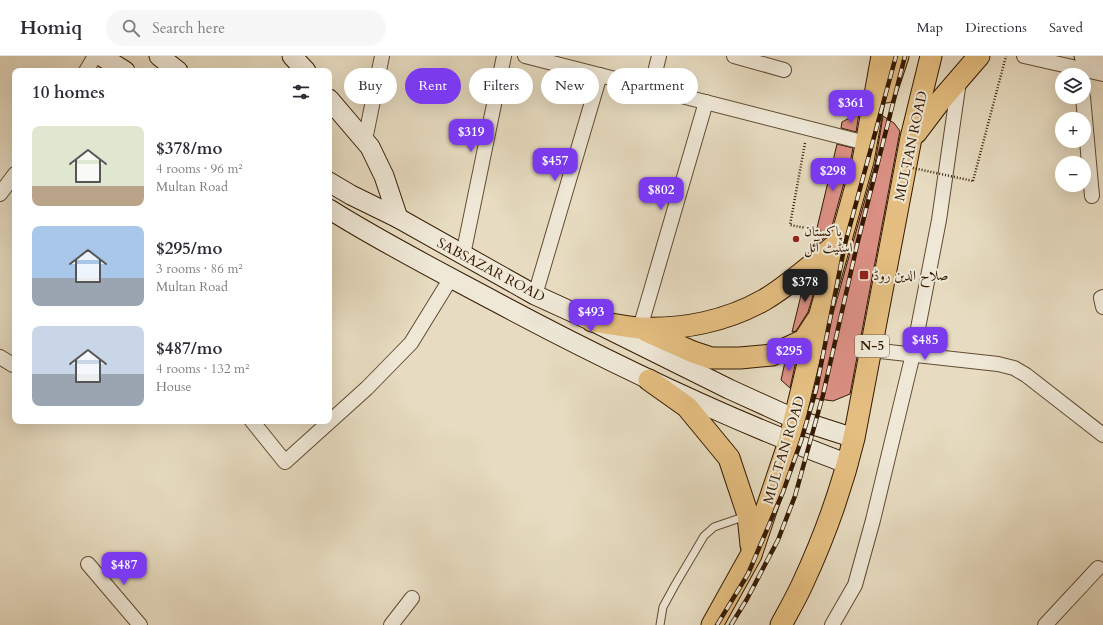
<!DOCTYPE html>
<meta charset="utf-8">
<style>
:root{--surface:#fff;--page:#f7f7f7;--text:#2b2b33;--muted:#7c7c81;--line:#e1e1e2;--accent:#7c3aed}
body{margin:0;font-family:Cardo,Amiri,serif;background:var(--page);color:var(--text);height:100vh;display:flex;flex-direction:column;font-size:15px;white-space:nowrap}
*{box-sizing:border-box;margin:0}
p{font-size:13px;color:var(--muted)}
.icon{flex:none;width:22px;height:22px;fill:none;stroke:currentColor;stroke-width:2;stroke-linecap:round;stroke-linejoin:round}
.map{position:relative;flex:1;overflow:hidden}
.panel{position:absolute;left:12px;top:12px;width:320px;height:356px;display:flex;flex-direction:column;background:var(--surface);border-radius:8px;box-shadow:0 4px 16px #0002}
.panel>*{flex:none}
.top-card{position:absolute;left:344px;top:12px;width:380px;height:36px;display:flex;gap:8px}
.tools{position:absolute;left:1055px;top:12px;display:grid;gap:8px}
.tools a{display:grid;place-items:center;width:36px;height:36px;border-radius:50%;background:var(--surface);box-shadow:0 4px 16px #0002;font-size:20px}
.price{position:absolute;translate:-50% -34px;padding:0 9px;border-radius:8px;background:var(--accent);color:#fff;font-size:13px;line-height:26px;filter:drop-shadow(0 1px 2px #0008)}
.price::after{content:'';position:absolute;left:50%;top:24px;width:12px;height:9px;margin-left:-6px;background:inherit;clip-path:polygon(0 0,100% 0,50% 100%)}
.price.selected{background:#222;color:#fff}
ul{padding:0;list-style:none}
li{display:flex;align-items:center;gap:12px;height:100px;padding:0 20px}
li span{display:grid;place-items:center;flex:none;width:112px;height:80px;border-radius:8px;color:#555}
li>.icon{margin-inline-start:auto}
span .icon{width:48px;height:48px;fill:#fffc;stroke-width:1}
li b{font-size:17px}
h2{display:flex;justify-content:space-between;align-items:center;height:48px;padding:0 20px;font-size:17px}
.pill{padding:0 14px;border-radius:18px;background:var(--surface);box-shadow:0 4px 16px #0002;font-size:14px;line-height:36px}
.pill.selected{background:var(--accent);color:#fff}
header{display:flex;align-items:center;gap:24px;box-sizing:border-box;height:56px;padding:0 20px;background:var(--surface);border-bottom:1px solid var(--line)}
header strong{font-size:19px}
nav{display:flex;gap:22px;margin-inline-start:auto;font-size:14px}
.search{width:280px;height:36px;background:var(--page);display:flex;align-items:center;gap:10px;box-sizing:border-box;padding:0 14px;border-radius:22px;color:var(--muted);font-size:15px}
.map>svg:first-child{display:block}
</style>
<header>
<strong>Homiq</strong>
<div class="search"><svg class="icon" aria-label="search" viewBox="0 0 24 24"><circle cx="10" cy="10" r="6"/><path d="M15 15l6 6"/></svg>Search here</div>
<nav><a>Map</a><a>Directions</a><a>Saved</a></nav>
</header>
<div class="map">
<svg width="1103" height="569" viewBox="0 0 1103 569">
<rect width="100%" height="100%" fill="#e7dcc1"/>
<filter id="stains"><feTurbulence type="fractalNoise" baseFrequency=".005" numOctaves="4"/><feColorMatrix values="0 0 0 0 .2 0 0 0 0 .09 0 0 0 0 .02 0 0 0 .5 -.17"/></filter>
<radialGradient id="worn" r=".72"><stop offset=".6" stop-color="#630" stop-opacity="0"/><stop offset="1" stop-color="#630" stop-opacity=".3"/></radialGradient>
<g fill="#d98f82" stroke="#351b02">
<path d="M 859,57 L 856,76 L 841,72 L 842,66 Z"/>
<path d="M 883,60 L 894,67 L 900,75 L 850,338 L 833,345 L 812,342 L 832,261 L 875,108 Z"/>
<path d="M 837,88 L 853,92 L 851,102 L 830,177 L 812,193 Z"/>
<path d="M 819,219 L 808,256 L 796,275 L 792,276 L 803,231 Z"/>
<path d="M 797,300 L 790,332 L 781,324 L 785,306 Z"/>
</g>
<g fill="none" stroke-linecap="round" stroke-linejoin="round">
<defs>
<path id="lane" d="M 660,569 L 663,551 L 675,529 L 704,480 L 714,471 L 746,460"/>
<g id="street">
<path d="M 525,0 L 866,87"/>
<path d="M 734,0 L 784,14"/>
<path d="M 1024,0 L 1103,18"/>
<path d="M 86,15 L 95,0"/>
<path d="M 651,32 L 659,0"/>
<path d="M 1083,41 L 1092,140"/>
<path d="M 365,84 L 382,0"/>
<path d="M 0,138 L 15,118"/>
<path d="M 463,199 L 504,0"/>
<path d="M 535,239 L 600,19"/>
<path d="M 1103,241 L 1101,242 L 1103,251"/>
<path d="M 640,272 L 706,46"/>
<path d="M 871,294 L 998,308 L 1014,312 L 1026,319 L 1103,379"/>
<path d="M 0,301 L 13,309 L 15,308"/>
<path d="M 252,365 L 285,406 L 367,332 L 411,287 L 451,222"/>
<path d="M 88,508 L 140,569"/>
<path d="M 391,569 L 412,542"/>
<path d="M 832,569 L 855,529 L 873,464 L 913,298 L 939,164 L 959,25"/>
<path d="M 1045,569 L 1098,512"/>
</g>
<g id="secondary">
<path d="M 101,0 L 125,15"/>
<path d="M 159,0 L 178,15"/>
<path d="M 292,0 L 306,15"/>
<path d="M 1084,0 L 1103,4"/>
<path d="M 329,43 L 370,91 L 384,120 L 398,162"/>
<path d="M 329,126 L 351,139 L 398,162 L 535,239 L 592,265 L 729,333 L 795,363 L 854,382"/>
<path d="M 329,153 C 383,187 440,216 496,246 C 610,307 727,363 848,408"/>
</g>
<g id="primary">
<path d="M 886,36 L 898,0"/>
<path d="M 916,77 L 941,44 L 979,0"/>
<path d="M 592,265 C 608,267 625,271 641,272 C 683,274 727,265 764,244 C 790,229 818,203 841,184"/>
<path d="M 646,275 L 693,296 L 711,302 L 740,302 L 772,299 L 804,284 L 817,264"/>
<path d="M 649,324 L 687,351 L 729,402 L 748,459 L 751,489"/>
<path d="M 712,569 L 751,499 L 789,386 L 820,258 L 863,105 L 882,0"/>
<path d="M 781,569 C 788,556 796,542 802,529 C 824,482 842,432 854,382 L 911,82 L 931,0"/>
</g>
</defs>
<use href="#lane" stroke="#624b32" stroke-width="9"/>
<use href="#street" stroke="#624b32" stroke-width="16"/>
<use href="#secondary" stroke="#351b02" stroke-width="21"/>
<use href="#primary" stroke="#351b02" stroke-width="23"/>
<g stroke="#351b02" stroke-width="2.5" stroke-dasharray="1 2" stroke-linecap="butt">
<path d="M 805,87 L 790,169 L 823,175"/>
<path d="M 973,125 L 1006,0"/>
</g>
<use href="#lane" stroke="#efe8d7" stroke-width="7"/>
<use href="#street" stroke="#efe8d7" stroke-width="14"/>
<use href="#secondary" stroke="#efe8d7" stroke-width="19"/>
<use href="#primary" stroke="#e4be80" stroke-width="21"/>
<defs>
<g id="rail">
<path d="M 717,569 L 748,518 L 783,436 L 801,385 L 816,334 L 845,188 L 896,0"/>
<path d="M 731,569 L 747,543 L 778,484 L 795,440 L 823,339 L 857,189 L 905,0"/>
</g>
</defs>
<use href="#rail" stroke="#351b02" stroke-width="4.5"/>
<use href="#rail" stroke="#efe8d7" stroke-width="3" stroke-dasharray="9" stroke-linecap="butt"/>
<path stroke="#351b02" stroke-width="2.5" stroke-dasharray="1 2" stroke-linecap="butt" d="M 904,110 L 973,125"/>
</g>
<g fill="#8f2418" stroke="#efe8d7" stroke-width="1.5">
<circle cx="796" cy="183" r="4"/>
<rect x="859" y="214" width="10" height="10" rx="2"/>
</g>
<g text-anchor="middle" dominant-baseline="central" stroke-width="4" stroke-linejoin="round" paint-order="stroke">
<rect fill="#efe8d7" stroke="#6d5842" stroke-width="1" x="855" y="279" width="34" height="22" rx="3"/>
<g font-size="13" font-weight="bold" fill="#351b02">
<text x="872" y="290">N-5</text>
</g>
<g font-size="14" fill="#351b02" stroke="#efe8d7">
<text transform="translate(911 90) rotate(-78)">MULTAN ROAD</text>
<text transform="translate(491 214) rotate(28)">SABSAZAR ROAD</text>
<text transform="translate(784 394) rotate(-73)">MULTAN ROAD</text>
</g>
<g font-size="14" fill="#351b02" stroke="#efe8d7" text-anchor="start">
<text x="804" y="175">پاکستان<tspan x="804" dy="16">اسٹیٹ آئل</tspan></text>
<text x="873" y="219">صلاح الدین روڈ</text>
</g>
</g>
<rect width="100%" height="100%" filter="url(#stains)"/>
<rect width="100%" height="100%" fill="url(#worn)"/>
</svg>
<div class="tools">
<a><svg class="icon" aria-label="layers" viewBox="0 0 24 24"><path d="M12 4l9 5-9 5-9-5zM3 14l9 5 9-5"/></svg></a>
<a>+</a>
<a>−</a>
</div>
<b class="price" style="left:851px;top:68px">$361</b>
<b class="price" style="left:471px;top:97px">$319</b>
<b class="price" style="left:555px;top:126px">$457</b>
<b class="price" style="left:833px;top:136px">$298</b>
<b class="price" style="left:661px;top:155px">$802</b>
<b class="price selected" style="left:805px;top:247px">$378</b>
<b class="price" style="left:591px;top:277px">$493</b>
<b class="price" style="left:925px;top:305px">$485</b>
<b class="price" style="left:789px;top:316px">$295</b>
<b class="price" style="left:124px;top:530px">$487</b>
<div class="top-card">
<a class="pill">Buy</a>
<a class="pill selected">Rent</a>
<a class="pill">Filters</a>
<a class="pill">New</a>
<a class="pill">Apartment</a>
</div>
<section class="panel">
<h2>10 homes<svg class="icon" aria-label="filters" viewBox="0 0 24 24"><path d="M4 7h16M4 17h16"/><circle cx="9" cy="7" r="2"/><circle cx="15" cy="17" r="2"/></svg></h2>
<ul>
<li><span style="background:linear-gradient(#dfe7d0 75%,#b9a48a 0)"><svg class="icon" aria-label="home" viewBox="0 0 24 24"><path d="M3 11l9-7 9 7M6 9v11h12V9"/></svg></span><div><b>$378/mo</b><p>4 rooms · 96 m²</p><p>Multan Road</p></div></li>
<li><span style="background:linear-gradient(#a9c7e8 65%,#9aa5b1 0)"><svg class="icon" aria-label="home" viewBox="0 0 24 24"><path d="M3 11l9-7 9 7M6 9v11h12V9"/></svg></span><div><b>$295/mo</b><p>3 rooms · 86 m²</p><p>Multan Road</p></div></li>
<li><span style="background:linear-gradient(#c9d6e8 60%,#9aa5b1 0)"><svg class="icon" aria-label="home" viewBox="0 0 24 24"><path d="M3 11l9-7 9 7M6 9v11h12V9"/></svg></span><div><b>$487/mo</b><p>4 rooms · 132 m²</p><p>House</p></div></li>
</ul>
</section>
</div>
